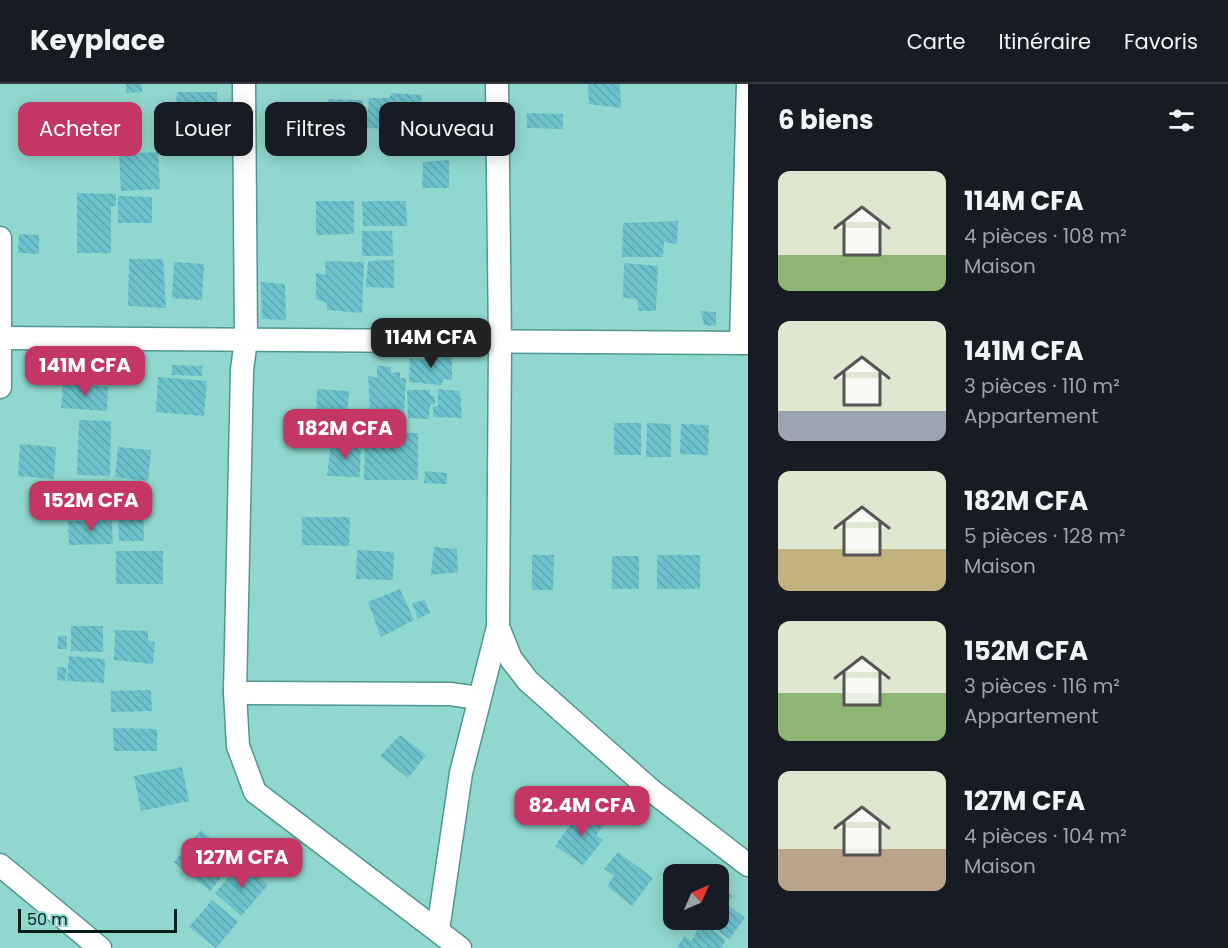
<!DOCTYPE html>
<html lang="fr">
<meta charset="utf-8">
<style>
:root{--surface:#171b24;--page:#20242c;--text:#f1f3f6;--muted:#9ea1a6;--line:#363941;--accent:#c43664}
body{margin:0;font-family:Poppins,sans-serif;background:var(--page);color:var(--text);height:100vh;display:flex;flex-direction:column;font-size:22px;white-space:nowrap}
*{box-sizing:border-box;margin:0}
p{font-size:20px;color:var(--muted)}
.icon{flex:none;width:33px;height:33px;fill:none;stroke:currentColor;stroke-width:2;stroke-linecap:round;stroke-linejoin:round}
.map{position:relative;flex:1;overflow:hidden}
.details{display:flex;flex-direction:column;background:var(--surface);width:480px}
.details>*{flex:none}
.top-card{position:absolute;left:18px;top:18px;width:570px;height:54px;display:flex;gap:12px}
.needle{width:39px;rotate:45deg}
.fabs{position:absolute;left:663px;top:780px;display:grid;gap:12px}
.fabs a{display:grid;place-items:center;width:66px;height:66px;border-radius:12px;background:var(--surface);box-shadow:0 3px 15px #0003;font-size:30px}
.scale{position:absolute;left:18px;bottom:15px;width:159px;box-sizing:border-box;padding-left:6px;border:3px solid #001d1a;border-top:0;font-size:16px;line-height:21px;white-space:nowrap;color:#001d1a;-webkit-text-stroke:4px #90d8cf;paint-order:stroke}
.price{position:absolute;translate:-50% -51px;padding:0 14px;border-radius:12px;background:var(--accent);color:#fff;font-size:20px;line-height:39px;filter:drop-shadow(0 2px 3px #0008)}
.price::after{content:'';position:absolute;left:50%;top:36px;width:18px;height:14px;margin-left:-9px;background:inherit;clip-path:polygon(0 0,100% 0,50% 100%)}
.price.on{background:#222;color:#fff}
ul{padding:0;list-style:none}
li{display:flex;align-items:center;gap:18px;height:150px;padding:0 30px}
li span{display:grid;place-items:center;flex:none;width:168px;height:120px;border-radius:12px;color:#555}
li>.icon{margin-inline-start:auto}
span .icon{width:72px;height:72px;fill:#fffc;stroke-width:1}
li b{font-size:26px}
h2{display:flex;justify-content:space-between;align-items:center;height:72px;padding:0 30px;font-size:26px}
.pill{padding:0 21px;border-radius:12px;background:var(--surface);box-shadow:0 3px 15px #0003;font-size:21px;line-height:54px}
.pill.on{background:var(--accent);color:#fff}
header{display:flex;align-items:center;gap:36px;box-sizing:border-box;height:84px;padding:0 30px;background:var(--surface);border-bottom:2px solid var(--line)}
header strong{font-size:28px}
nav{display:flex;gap:33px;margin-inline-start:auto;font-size:21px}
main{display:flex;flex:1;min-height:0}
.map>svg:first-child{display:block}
</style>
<header>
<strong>Keyplace</strong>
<nav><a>Carte</a><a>Itinéraire</a><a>Favoris</a></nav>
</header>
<main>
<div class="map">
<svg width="748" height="864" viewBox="0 0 748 864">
<defs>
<pattern id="building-back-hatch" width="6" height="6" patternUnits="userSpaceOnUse" patternTransform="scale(1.5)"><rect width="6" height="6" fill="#6cc2cd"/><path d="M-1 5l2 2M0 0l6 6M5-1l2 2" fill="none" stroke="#5ca6af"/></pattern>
</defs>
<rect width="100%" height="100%" fill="#90d8cf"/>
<g fill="url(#building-back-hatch)">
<path d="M 126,0 L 142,0 L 142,8 L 126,9 Z"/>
<path d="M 588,0 L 620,0 L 621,24 L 589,20 Z"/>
<path d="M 177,8 L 217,8 L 217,40 L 175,40 Z"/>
<path d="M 391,9 L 422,11 L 416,46 L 366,44 L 369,14 L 390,14 Z"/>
<path d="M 328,15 L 363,16 L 362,44 L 327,43 Z"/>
<path d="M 527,29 L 563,30 L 563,45 L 527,44 Z"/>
<path d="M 158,68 L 160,105 L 121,107 L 119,70 Z"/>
<path d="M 449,76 L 449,104 L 422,104 L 423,78 Z"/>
<path d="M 77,109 L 116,110 L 116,122 L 111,122 L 111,169 L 77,169 Z"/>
<path d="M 118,112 L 152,113 L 152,139 L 118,139 Z"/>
<path d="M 316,117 L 354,117 L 354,150 L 316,151 Z"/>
<path d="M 362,117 L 406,117 L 407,142 L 363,142 Z"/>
<path d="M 678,137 L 677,160 L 664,158 L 663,173 L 622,173 L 623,139 Z"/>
<path d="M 362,147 L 392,147 L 393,172 L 362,172 Z"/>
<path d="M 19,150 L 39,151 L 39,170 L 18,169 Z"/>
<path d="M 129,175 L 163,175 L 166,224 L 128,222 Z"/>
<path d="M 394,176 L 394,204 L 366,203 L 368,177 Z"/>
<path d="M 325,177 L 364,178 L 362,229 L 327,226 L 327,219 L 316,215 L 316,189 L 326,191 Z"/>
<path d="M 174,178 L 204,180 L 202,216 L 172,214 Z"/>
<path d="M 624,179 L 658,182 L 656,227 L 639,227 L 637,215 L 623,214 Z"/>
<path d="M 261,198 L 285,200 L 286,236 L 262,235 Z"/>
<path d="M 701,227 L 716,228 L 716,242 L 704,241 Z"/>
<path d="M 427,267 L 452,271 L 452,296 L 444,295 L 441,301 L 409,298 L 410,274 L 428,276 Z"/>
<path d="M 172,281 L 202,282 L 202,292 L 172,291 Z"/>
<path d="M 377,281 L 391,283 L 391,289 L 400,288 L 400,294 L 406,294 L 404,330 L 370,330 L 368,291 L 377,294 Z"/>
<path d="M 158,293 L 207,297 L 204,332 L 156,328 Z"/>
<path d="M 63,299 L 108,303 L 107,327 L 61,324 Z"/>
<path d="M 317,305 L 349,307 L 347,333 L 316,332 Z"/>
<path d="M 438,305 L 460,307 L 462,334 L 433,333 L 433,323 L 438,322 Z"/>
<path d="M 407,306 L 430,306 L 430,311 L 435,312 L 435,320 L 430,321 L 429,335 L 408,334 Z"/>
<path d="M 79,336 L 111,337 L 110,392 L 77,391 Z"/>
<rect x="614" y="339" width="27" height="32"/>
<path d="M 647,339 L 671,340 L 671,373 L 646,373 Z"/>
<path d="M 681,340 L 709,341 L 708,371 L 680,370 Z"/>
<path d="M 365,347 L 418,349 L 418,396 L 364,396 Z"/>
<path d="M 331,359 L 361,360 L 360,393 L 327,392 Z"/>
<path d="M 20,360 L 56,363 L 54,395 L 18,392 Z"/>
<path d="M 118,363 L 151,366 L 148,397 L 141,396 L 144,423 L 118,425 L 115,399 L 140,396 L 115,393 Z"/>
<path d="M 425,387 L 447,389 L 447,400 L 424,399 Z"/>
<path d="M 72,397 L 104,398 L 104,430 L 72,429 Z"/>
<path d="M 143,428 L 144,457 L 119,457 L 118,429 Z"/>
<path d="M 302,433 L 350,433 L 349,462 L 302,461 Z"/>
<path d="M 112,436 L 113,460 L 69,461 L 68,437 Z"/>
<path d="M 434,463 L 457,465 L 458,488 L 431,491 Z"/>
<path d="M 357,466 L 394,468 L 393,496 L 356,495 Z"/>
<rect x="116" y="467" width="47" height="33"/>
<path d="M 532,471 L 554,471 L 553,506 L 532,506 Z"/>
<rect x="657" y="471" width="43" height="34"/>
<rect x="612" y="472" width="27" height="33"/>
<path d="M 400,505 L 414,536 L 381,553 L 368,518 Z"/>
<path d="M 425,516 L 430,529 L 418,535 L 412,519 Z"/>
<path d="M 71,542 L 103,542 L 103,568 L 71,567 Z"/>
<path d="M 115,546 L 148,547 L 148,557 L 155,558 L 153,580 L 114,576 Z"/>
<rect x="58" y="552" width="9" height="13"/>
<path d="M 69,572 L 105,575 L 104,599 L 67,597 Z"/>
<path d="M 58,583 L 67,584 L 65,597 L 57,596 Z"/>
<path d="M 151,606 L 152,627 L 111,628 L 111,607 Z"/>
<path d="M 113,644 L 157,645 L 157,667 L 114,667 Z"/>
<path d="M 400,651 L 426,671 L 408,694 L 380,672 Z"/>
<path d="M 182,683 L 189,717 L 141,727 L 134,692 Z"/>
<path d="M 586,727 L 596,728 L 602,734 L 603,742 L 596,751 L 603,756 L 583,781 L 555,762 L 576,733 L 580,735 Z"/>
<path d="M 201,746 L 236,776 L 210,807 L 174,778 Z"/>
<path d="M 618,768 L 653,794 L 632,822 L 607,802 L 614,792 L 604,785 Z"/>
<path d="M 242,778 L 268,801 L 241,832 L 215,809 Z"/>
<path d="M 721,803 L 732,812 L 727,820 L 745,834 L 729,855 L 704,836 L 718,836 Z"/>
<path d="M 212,816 L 238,838 L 216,864 L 189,843 Z"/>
<path d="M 702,838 L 726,856 L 721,864 L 676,864 L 685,852 L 691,857 Z"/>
</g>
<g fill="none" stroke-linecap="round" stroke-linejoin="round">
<defs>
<g id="minor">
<path d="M 244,0 L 246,256 L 242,286 L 235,609 L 238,662 L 255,708 L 460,864"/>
<path d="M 0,154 L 0,303"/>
<path d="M 0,254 L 748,259"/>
<path d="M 741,259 L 748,0"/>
<path d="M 498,543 L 511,575 L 528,597 L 652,707 L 748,781"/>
<path d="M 235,609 L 450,610 L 479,614"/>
<path d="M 0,781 L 100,864"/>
<path d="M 438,846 L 461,689 L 498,543 L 500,259 L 497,0"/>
</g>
</defs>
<use href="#minor" stroke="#50978f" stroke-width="25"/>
<use href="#minor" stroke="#fff" stroke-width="22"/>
</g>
</svg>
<div class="fabs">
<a><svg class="needle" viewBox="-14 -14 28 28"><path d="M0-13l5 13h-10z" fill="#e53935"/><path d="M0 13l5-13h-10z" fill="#9ea1a6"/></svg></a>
</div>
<div class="scale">50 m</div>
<b class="price on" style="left:431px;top:285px">114M CFA</b>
<b class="price" style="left:85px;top:313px">141M CFA</b>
<b class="price" style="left:345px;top:376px">182M CFA</b>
<b class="price" style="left:91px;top:448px">152M CFA</b>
<b class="price" style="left:582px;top:753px">82.4M CFA</b>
<b class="price" style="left:242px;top:805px">127M CFA</b>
<div class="top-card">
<a class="pill on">Acheter</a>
<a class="pill">Louer</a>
<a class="pill">Filtres</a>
<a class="pill">Nouveau</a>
</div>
</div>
<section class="details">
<h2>6 biens<svg class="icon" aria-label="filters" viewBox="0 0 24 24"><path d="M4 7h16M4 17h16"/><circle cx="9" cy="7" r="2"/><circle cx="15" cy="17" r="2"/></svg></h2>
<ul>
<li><span style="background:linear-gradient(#dfe7d0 70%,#8fb573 0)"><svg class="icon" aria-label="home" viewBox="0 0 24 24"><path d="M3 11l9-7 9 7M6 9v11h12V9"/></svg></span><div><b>114M CFA</b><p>4 pièces · 108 m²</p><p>Maison</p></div></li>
<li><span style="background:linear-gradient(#dfe7d0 75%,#9aa5b1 0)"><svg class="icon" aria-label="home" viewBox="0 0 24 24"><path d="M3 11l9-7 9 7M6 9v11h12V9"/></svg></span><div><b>141M CFA</b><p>3 pièces · 110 m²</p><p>Appartement</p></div></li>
<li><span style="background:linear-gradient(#dfe7d0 65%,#c2b280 0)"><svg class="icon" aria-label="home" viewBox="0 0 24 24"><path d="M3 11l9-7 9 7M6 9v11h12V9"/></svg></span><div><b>182M CFA</b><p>5 pièces · 128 m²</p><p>Maison</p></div></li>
<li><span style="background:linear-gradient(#dfe7d0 60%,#8fb573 0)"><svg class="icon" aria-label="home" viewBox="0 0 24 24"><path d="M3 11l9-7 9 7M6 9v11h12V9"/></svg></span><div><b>152M CFA</b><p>3 pièces · 116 m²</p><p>Appartement</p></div></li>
<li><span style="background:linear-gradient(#dfe7d0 65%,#b9a48a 0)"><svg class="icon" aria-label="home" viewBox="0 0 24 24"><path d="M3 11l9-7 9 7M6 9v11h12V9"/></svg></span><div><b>127M CFA</b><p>4 pièces · 104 m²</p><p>Maison</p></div></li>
</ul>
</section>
</main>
